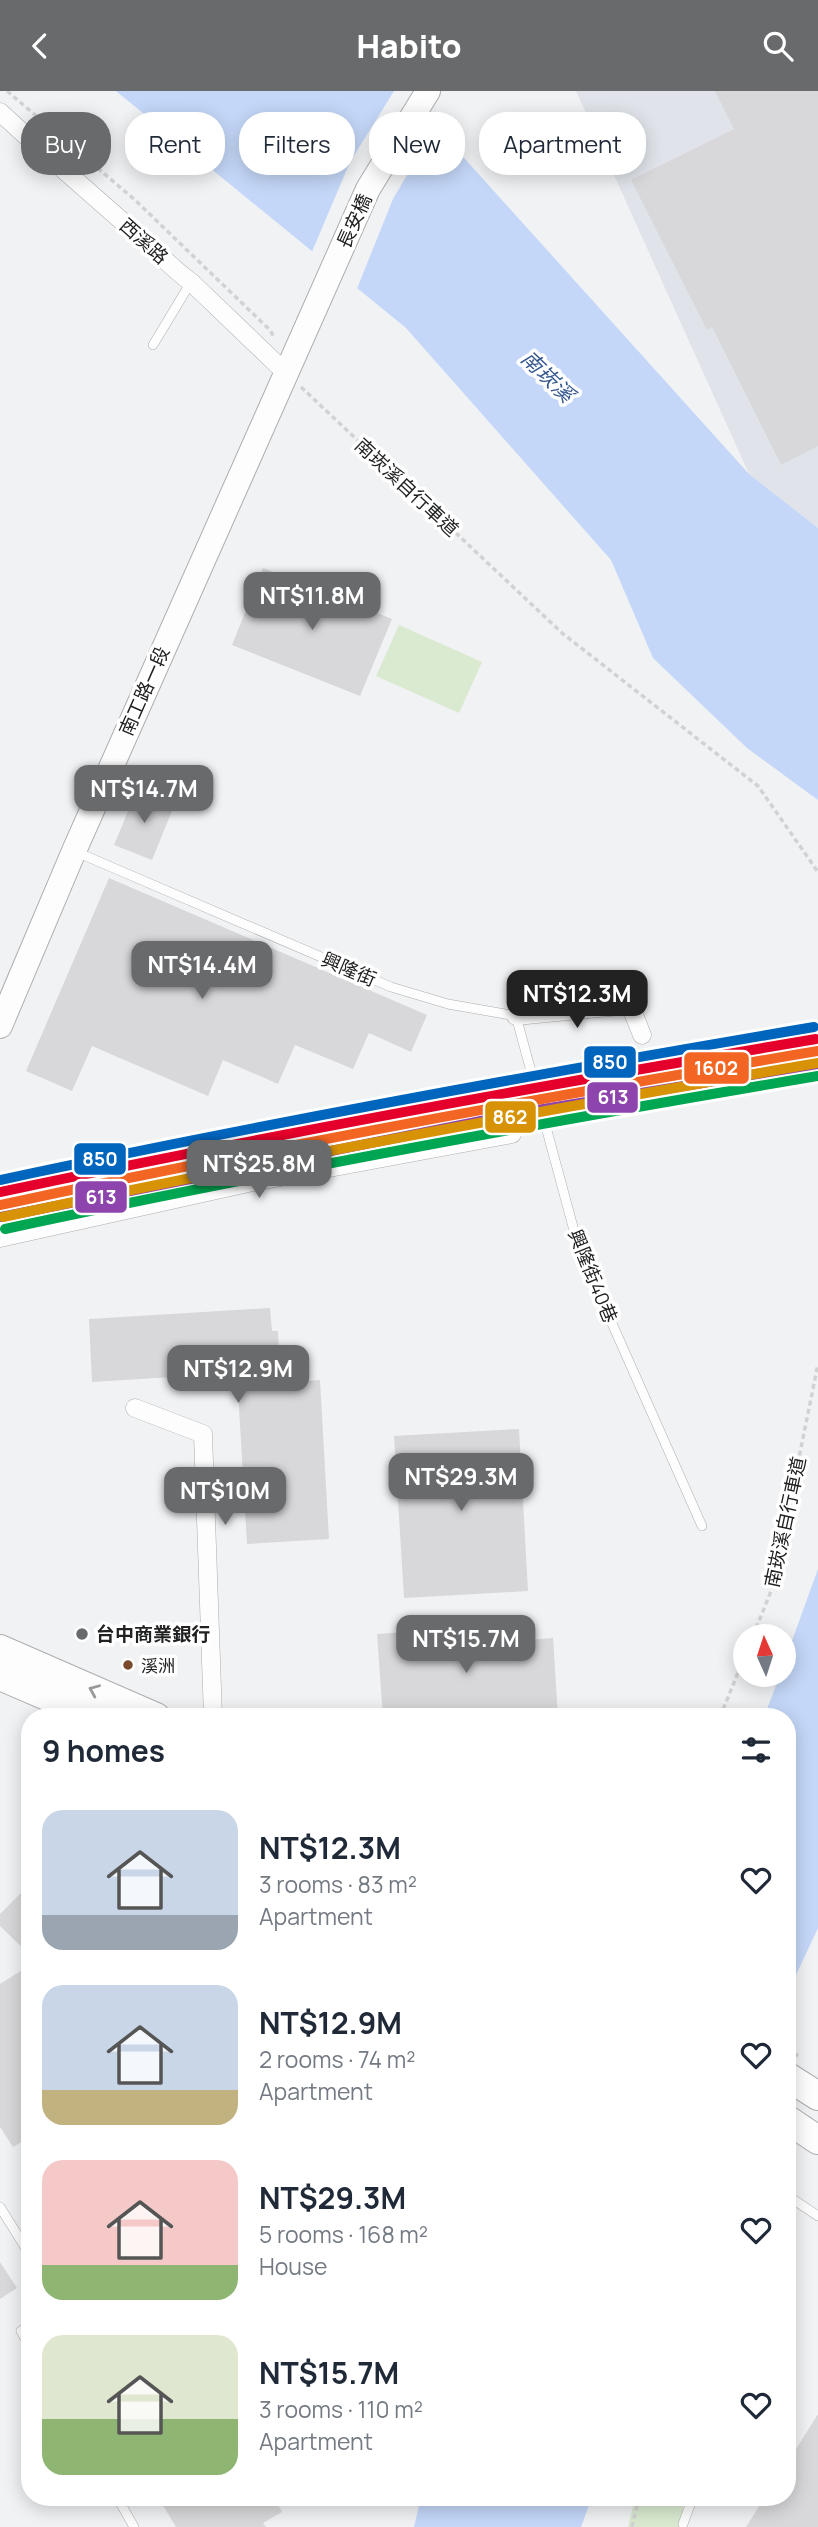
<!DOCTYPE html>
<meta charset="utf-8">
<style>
:root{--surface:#fff;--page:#f6f6f7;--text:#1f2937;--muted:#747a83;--accent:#696a6c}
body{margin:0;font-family:Manrope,"Noto Sans TC",sans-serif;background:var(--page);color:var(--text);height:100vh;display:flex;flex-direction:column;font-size:26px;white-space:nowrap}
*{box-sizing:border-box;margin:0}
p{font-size:23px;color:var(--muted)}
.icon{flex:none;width:38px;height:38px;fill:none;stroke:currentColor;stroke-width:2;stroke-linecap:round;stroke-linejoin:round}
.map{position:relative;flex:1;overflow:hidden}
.sheet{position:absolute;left:21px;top:1617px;width:775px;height:798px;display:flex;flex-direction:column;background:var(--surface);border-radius:28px;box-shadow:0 4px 18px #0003}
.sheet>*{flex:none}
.top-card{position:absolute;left:21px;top:21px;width:777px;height:63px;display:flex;gap:14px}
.needle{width:46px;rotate:357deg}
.controls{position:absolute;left:733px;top:1533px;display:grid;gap:14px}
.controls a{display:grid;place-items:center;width:63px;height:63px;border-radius:50%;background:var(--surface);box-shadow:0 4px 18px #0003;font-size:35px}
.price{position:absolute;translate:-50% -60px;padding:0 16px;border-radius:14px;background:var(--accent);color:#fff;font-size:23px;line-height:46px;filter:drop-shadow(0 2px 4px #0008)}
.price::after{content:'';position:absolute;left:50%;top:42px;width:21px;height:16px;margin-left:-10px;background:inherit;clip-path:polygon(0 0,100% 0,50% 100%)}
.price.current{background:#222;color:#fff}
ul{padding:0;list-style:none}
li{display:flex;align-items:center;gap:21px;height:175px;padding:0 21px}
li span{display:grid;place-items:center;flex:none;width:196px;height:140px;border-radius:21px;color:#555}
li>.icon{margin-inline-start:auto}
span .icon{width:84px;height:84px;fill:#fffc;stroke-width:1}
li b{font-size:30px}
h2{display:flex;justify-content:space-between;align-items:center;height:84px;padding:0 21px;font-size:30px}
.pill{padding:0 24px;border-radius:28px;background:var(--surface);box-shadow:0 4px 18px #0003;font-size:24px;line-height:63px}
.pill.current{background:var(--accent);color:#fff}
header{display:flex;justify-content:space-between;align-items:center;height:91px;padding:0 21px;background:var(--accent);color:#fff;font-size:32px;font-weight:800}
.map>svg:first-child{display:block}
</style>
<header><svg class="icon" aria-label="back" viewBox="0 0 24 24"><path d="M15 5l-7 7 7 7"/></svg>Habito<svg class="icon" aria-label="search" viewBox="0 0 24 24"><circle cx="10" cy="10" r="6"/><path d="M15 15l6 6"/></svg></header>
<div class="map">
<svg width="818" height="2436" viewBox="0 0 818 2436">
<rect width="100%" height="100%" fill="#f1f2f4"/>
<path fill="#e0e4ea" d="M 576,0 L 818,0 L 818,437 L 749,383 Z"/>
<g fill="#daead0">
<path d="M 399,534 L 482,571 L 459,622 L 376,585 Z"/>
<path d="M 635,2406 L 682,2406 L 684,2436 L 628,2436 Z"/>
</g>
<g fill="#c4d7f8">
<path d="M 116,0 L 399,0 L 447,48 L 749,383 L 818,437 L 818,709 L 747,657 L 653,567 L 611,469 L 406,237 Z"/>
<path d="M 818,1478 L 818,1837 L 788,1901 L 788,1626 L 764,1626 L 780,1584 L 784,1584 L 784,1572 Z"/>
<path d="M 421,2406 L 592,2406 L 581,2436 L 414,2436 Z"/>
</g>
<path fill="#f1f2f4" d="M 394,0 L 404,0 L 437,33 L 393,108 L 356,200 L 311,163 L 350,71 Z"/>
<g fill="#d8d8da">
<path d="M 715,0 L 818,0 L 818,355 L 781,374 L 712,236 L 707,239 L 631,89 L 734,38 Z"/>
<path d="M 263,477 L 392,528 L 360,605 L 232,554 Z"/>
<path d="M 137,699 L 174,715 L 152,769 L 114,754 Z"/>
<path d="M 109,787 L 427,924 L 411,961 L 369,942 L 353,978 L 295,954 L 278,993 L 223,969 L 208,1005 L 92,955 L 72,1000 L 26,980 Z"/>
<path d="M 270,1217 L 272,1240 L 278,1240 L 279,1261 L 295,1260 L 297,1291 L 320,1289 L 329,1448 L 247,1453 L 237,1282 L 92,1291 L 89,1228 Z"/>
<path d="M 519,1338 L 528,1500 L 404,1507 L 394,1345 Z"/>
<path d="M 492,1535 L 493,1552 L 553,1547 L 558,1626 L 383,1626 L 377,1543 Z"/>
<path d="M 30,1793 L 30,1864 L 0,1835 L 0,1823 Z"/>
<path d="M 30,1874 L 30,2046 L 13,2056 L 0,2036 L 0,1893 Z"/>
<path d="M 0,2171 L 17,2197 L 0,2208 Z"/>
<path d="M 818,2323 L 818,2436 L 746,2436 L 765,2406 L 788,2406 L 788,2371 Z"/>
<path d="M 158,2406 L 274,2406 L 282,2421 L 263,2432 L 266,2436 L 176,2436 Z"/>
</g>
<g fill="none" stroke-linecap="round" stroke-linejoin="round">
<defs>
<g id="lane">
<path d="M 153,254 L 191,191"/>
<path d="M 74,760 L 391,896 L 448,913 L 516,925 L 579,1158 L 702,1435"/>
<path d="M 788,2052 L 797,2038"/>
<path d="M 788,2105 L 818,2125"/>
<path d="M 0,2116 L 30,2164"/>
<path d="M 30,2234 L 21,2240 L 30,2256"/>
<path d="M 117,2406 L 134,2436"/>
<path d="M 683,2433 L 693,2406"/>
</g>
<g id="street">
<path d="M 0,21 C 45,63 92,104 138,144 C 156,159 172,178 191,191 L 286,282"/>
<path d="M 516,925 L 630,914 L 642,944"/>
<path d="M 0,1147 L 248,1092 L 512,1043"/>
<path d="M 135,1317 L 203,1343 L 213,1626"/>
</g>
<path id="secondary" d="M 0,935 L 74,760 L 368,98 L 428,0"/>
<g id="primary">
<path d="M 0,1558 L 156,1626"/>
<path d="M 0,1585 L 95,1626"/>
<path d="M 788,1986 L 818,2005"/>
<path d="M 788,2029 L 818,2049"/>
</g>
</defs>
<use href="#lane" stroke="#acadaf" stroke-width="10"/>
<use href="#street" stroke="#acadaf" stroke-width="19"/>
<use href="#secondary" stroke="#acadaf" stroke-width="26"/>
<use href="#primary" stroke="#acadaf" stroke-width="30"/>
<g stroke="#d2d2d2" stroke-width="3.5" stroke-dasharray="5 3.5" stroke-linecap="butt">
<path d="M 7,0 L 135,109 L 271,240 L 273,245"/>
<path d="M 301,296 L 562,542 L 758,695 L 818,781"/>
<path d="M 753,1545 L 773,1495 L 818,1273"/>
<path d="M 720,1626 L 746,1562"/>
<path d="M 788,1958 L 798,1965"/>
<path d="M 632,2436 L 639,2406"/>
</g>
<use href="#lane" stroke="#fdfdfd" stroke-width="9"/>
<use href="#street" stroke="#fdfdfd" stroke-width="18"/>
<use href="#secondary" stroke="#fdfdfd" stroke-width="24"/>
<use href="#primary" stroke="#fdfdfd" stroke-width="28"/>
<defs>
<path id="rail-1" d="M 0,1126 L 531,1020 L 818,973"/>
<path id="rail-2" d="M 0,1114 C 272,1056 544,1006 818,960"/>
<path id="rail-3" d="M 3,1126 C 273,1068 545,1019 818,972"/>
<path id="rail-4" d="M 0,1101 C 271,1044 543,994 816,948"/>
<path id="rail-5" d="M 5,1138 C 275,1080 546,1031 818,985"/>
<path id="rail-6" d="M 0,1089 C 270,1031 542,982 814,936"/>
</defs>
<use href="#rail-1" stroke="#fff" stroke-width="16"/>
<use href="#rail-2" stroke="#fff" stroke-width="16"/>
<use href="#rail-3" stroke="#fff" stroke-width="16"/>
<use href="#rail-4" stroke="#fff" stroke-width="16"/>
<use href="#rail-5" stroke="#fff" stroke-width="16"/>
<use href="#rail-6" stroke="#fff" stroke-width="16"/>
<use href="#rail-1" stroke="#8e44ad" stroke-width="10"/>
<use href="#rail-2" stroke="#f26522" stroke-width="10"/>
<use href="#rail-3" stroke="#d79205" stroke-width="10"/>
<use href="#rail-4" stroke="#e4002b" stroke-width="10"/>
<use href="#rail-5" stroke="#00a651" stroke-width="10"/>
<use href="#rail-6" stroke="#0065bd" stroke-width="10"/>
</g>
<defs><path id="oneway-chevron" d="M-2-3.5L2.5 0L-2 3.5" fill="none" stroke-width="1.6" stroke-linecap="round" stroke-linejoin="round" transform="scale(1.75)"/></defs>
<use stroke="#9a9a9a" href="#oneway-chevron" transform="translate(94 1599) rotate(-157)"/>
<circle fill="#696a6c" stroke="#fff" stroke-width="2.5" cx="82" cy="1543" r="7"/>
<circle fill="#7a4b2a" stroke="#fff" stroke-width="2.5" cx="128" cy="1574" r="6"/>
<g text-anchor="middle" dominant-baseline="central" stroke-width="7" stroke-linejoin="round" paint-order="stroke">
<g font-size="17" fill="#202122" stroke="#fff" text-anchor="start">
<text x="141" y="1574">溪洲</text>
</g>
<g font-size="19" fill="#202122" stroke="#fff">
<text transform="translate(354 130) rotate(-66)">長安橋</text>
<text transform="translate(144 150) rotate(42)">西溪路</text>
<text transform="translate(407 396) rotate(43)">南崁溪自行車道</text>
<text transform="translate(144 600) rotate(-66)">南工路一段</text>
<text transform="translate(349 878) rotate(23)">興隆街</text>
<text transform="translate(593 1185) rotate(68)">興隆街40巷</text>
<text transform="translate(785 1431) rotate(-78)">南崁溪自行車道</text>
</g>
<g font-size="19" font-weight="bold" fill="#202122" stroke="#fff" text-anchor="start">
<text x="96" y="1543">台中商業銀行</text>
</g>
<g font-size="21" font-style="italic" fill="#34568f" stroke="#fff">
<text transform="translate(548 285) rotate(44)">南崁溪</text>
</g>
</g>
<g stroke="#fff" stroke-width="2.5">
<rect x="583" y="954" width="54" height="34" rx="7" fill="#0065bd"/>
<rect x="683" y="960" width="67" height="34" rx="7" fill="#f26522"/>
<rect x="586" y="990" width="53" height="33" rx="7" fill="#8e44ad"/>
<rect x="484" y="1009" width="53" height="34" rx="7" fill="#d79205"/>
<rect x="73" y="1051" width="54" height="34" rx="7" fill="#0065bd"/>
<rect x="74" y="1089" width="54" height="34" rx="7" fill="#8e44ad"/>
</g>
<g font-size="19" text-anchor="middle" font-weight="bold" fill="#fff">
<text x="610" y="978">850</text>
<text x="716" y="984">1602</text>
<text x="613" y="1013">613</text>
<text x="510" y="1033">862</text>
<text x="100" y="1075">850</text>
<text x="101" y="1113">613</text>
</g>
</svg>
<div class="controls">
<a><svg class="needle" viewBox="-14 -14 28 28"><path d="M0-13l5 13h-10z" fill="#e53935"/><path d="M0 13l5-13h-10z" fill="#747a83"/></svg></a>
</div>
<b class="price" style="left:312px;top:541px">NT$11.8M</b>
<b class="price" style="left:144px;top:734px">NT$14.7M</b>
<b class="price" style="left:202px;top:910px">NT$14.4M</b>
<b class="price current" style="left:577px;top:939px">NT$12.3M</b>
<b class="price" style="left:259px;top:1109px">NT$25.8M</b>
<b class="price" style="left:238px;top:1314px">NT$12.9M</b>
<b class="price" style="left:461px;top:1422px">NT$29.3M</b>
<b class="price" style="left:225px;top:1436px">NT$10M</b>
<b class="price" style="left:466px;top:1584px">NT$15.7M</b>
<div class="top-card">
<a class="pill current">Buy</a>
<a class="pill">Rent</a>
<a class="pill">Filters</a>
<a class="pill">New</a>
<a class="pill">Apartment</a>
</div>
<section class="sheet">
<h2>9 homes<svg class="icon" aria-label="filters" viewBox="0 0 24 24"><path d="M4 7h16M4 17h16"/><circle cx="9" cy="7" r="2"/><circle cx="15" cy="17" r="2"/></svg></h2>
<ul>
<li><span style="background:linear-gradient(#c9d6e8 75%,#9aa5b1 0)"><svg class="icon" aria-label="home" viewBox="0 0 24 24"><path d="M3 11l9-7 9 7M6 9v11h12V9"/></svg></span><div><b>NT$12.3M</b><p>3 rooms · 83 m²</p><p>Apartment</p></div><svg class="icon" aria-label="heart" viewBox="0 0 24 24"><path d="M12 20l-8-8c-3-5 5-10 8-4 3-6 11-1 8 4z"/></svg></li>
<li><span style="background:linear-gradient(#c9d6e8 75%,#c2b280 0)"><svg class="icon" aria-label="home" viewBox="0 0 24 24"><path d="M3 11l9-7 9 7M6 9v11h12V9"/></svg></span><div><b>NT$12.9M</b><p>2 rooms · 74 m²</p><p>Apartment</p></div><svg class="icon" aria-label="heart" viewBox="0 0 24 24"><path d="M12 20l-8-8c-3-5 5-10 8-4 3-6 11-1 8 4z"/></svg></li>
<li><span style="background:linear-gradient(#f6c9c9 75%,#8fb573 0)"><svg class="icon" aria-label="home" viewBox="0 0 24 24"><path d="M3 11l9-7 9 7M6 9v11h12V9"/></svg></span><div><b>NT$29.3M</b><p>5 rooms · 168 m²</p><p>House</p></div><svg class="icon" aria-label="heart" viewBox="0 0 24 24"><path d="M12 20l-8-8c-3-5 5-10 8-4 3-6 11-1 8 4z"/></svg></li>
<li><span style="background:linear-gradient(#dfe7d0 60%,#8fb573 0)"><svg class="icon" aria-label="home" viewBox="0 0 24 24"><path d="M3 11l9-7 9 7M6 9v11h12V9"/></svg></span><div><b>NT$15.7M</b><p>3 rooms · 110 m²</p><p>Apartment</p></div><svg class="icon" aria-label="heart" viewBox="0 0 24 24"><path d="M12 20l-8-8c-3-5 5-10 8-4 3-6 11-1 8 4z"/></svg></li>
</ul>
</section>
</div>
